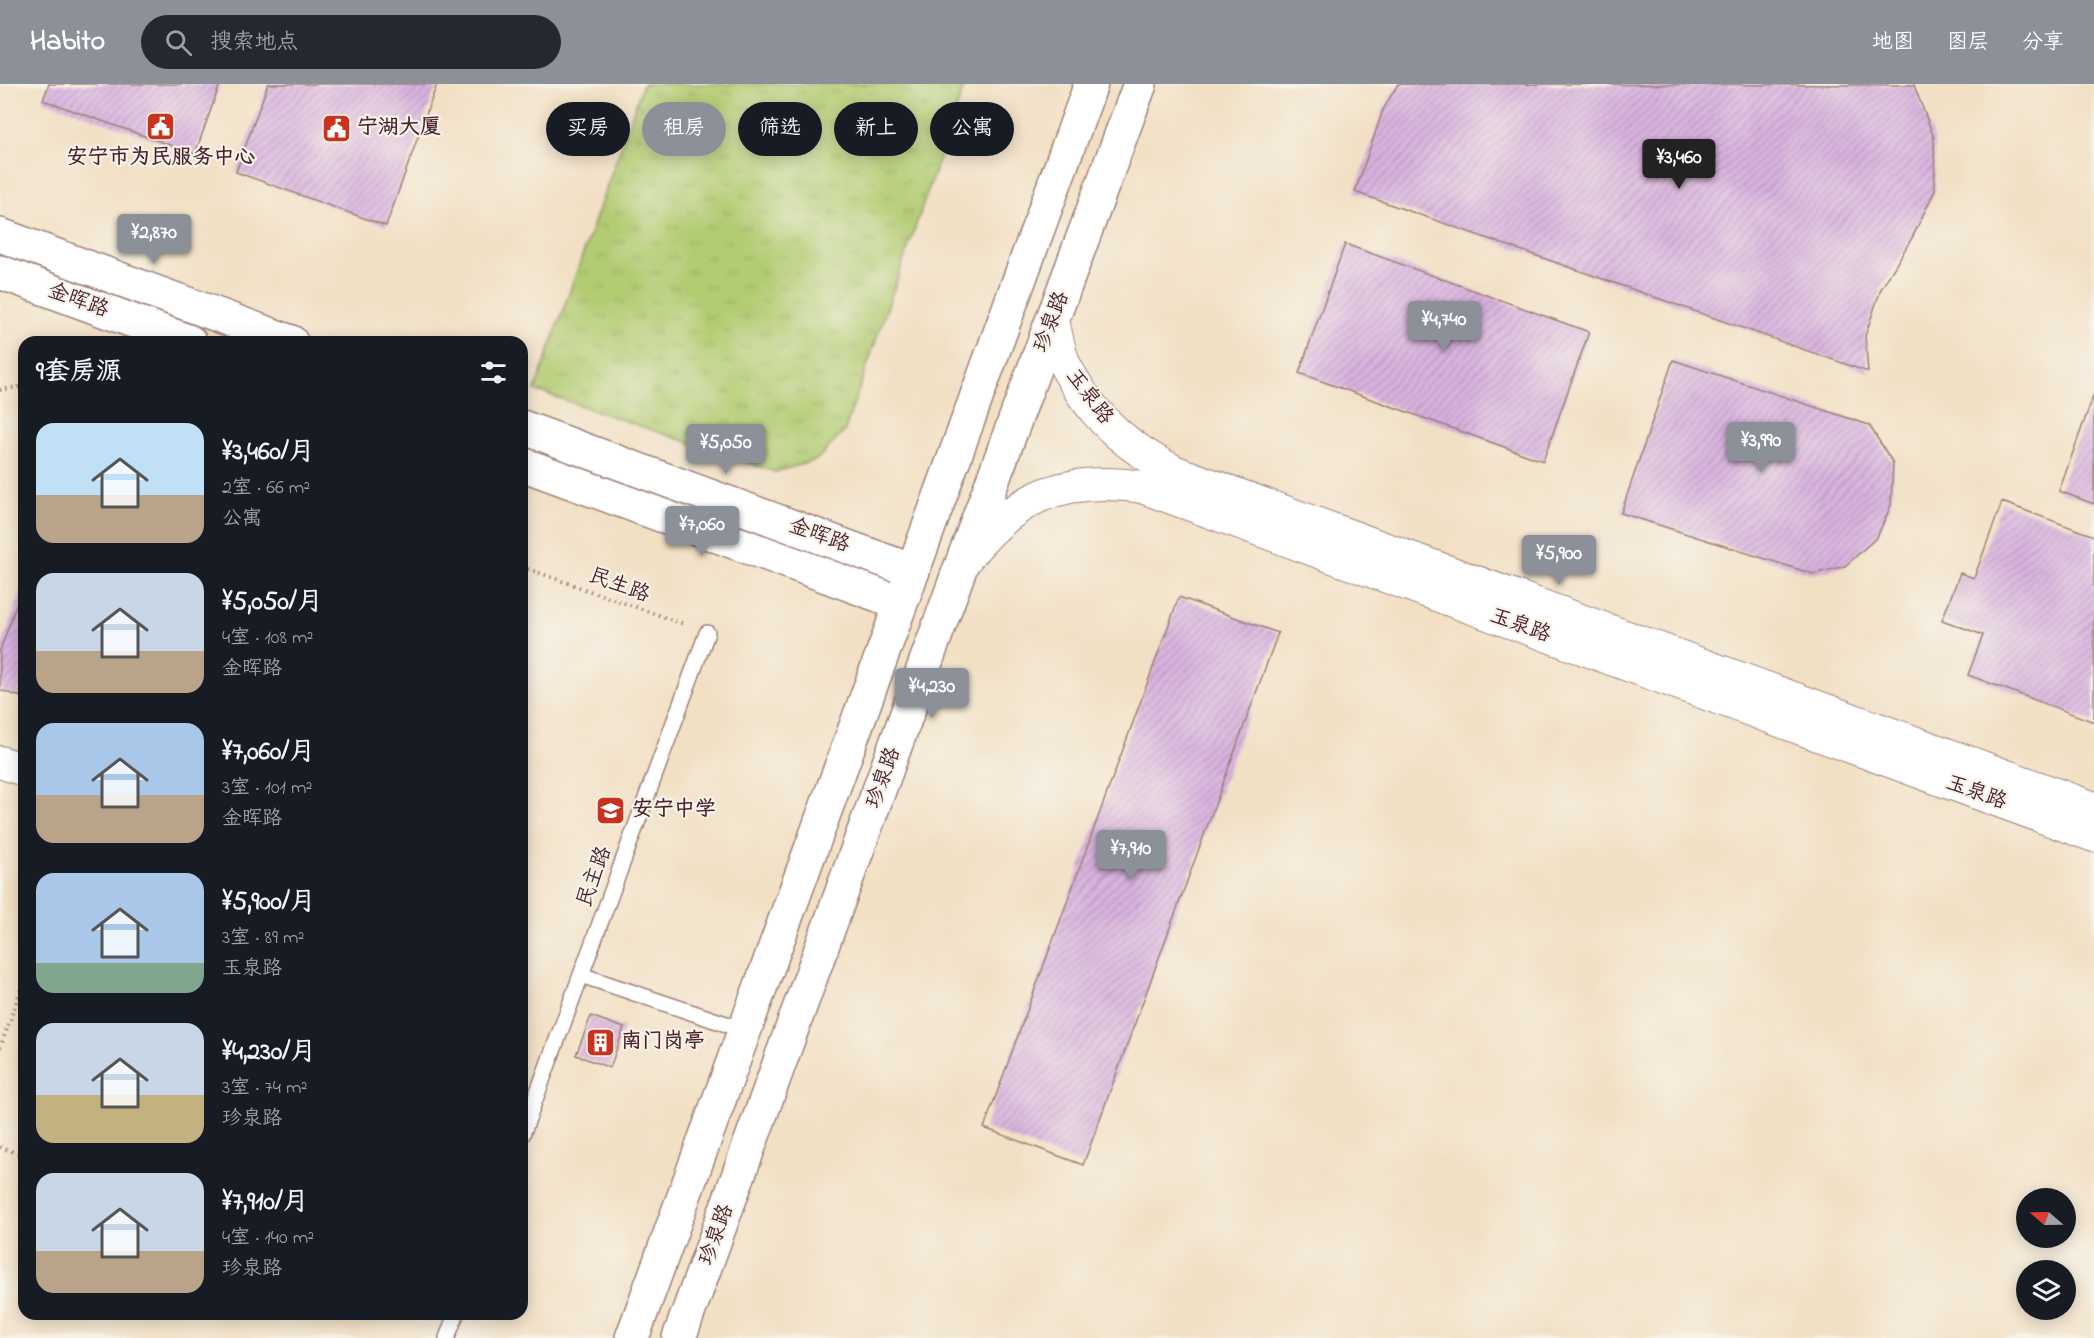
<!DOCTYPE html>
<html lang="zh">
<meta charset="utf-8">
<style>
:root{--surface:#171b24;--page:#242831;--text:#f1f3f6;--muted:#9ea1a6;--accent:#8c9099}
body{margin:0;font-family:"Indie Flower","LXGW WenKai TC",sans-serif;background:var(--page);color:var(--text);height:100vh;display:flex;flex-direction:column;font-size:22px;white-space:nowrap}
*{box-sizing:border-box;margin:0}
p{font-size:20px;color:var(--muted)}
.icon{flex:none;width:33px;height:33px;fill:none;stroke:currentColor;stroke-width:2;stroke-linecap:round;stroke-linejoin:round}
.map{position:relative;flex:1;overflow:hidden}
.side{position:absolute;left:18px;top:252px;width:510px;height:984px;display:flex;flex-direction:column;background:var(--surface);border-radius:18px;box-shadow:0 3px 15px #0003}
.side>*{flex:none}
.guide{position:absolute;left:546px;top:18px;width:570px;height:54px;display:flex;gap:12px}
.needle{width:39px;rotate:290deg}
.buttons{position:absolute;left:2016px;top:1104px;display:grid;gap:12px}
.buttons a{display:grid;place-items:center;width:60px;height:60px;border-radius:50%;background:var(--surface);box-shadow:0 3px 15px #0003;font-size:30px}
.price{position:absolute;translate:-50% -51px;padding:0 14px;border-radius:6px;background:var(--accent);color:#fff;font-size:20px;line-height:39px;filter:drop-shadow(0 2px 3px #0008)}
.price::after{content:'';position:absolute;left:50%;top:36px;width:18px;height:14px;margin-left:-9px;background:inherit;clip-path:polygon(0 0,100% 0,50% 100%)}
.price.on{background:#222;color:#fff}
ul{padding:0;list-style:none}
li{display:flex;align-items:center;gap:18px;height:150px;padding:0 18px}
li span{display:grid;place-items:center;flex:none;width:168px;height:120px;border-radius:18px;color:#555}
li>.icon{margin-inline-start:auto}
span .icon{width:72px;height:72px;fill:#fffc;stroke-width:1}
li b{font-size:26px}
h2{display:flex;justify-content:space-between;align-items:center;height:72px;padding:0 18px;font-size:26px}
.chip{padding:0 21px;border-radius:27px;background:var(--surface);box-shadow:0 3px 15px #0003;font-size:21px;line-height:54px}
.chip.on{background:var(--accent);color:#fff}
header{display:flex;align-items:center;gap:36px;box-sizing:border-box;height:84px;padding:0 30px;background:var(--accent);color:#fff}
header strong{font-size:28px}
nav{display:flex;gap:33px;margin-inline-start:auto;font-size:21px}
.search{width:420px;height:54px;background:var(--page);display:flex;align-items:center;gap:15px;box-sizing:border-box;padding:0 21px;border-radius:33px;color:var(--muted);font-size:22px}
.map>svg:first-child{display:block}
</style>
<header>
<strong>Habito</strong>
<div class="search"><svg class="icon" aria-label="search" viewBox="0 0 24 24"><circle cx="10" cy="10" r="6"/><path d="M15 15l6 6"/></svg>搜索地点</div>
<nav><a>地图</a><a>图层</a><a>分享</a></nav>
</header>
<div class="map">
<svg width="2094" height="1254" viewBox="0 0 2094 1254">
<defs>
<pattern id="park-tufts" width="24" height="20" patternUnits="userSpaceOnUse" patternTransform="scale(1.5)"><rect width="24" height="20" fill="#b2cc72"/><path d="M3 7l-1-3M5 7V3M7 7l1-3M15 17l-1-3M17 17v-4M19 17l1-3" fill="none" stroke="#9baf63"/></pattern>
<pattern id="building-hatch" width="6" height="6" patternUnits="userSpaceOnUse" patternTransform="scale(1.5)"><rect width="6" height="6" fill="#d9b3e0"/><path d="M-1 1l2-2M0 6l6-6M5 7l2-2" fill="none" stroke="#b291b6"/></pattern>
</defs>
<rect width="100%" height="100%" fill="#f7f3e8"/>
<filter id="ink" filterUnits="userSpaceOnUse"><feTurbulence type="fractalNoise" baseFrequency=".0167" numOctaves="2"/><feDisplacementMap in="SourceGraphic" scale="12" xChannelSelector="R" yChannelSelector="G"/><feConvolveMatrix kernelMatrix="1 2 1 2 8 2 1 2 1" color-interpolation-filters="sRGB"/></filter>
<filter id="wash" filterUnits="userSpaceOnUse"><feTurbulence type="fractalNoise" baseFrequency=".008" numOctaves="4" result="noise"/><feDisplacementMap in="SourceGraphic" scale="24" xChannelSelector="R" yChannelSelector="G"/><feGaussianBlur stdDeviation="1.35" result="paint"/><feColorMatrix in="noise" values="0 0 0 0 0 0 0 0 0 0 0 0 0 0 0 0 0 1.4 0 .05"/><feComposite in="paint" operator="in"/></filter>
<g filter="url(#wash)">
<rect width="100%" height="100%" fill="#f2e0c5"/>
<path fill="url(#park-tufts)" stroke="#7e764e" stroke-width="1.5" d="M 643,0 L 965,0 L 844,348 L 816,376 L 775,388 L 535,306 Z"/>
<g id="blocks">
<g fill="url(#building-hatch)">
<path d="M 49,0 L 220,0 L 195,70 L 43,16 Z"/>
<path d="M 268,0 L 437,0 L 386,142 L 236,88 Z"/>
<path d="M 1398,0 L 1914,1 L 1934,54 L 1935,106 L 1912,154 L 1881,205 L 1865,252 L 1868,288 L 1355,108 L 1383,26 Z"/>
<path d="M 1345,160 L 1589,248 L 1543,377 L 1299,289 Z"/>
<path d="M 1673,276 L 1869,341 L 1893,379 L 1891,421 L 1877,453 L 1845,482 L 1813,490 L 1621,429 Z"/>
<path d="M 2094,310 L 2094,420 L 2059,407 Z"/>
<path d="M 2002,418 L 2094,452 L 2094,638 L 1968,591 L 1983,551 L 1942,536 L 1960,489 L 1974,494 Z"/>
<path d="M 24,499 L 24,614 L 0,606 L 0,567 Z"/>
<path d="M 1179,513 L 1278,549 L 1083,1081 L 984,1044 Z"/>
<path d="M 591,932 L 624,944 L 610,984 L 576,971 Z"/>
</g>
</g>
</g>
<g filter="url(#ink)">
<use href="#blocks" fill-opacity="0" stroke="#9e8078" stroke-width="1.5"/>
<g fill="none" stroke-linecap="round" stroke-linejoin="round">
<defs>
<g id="lane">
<path d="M 581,891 L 744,946"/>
<path d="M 522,1051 L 707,549"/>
<path d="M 447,1254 L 456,1230"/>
</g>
<g id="street">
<path d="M 1053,236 C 1056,249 1058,263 1063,276 C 1065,283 1070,290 1074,297 C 1099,339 1132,366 1176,388 L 2094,724"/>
<path d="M 965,476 C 1014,413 1062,391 1142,403 L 2094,752"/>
<path d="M 0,678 L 24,686"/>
</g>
<g id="secondary">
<path d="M 0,151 L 291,258"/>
<path d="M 0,188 L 190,258"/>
<path d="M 522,343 L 913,487"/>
<path d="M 522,380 L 900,519"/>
<path d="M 632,1254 L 1091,0"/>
<path d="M 679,1254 L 962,479 L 1140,0"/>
</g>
</defs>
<use href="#lane" stroke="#9e8078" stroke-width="18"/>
<use href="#street" stroke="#9e8078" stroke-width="34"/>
<use href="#secondary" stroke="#9e8078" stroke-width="36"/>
<g stroke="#9e8078" stroke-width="4" stroke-dasharray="1.5 4.5" stroke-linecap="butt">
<path d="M 0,306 L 18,303 L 24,305"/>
<path d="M 522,483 L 684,540"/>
<path d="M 0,964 L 24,897"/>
<path d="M 0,1063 L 24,1072"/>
</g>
<use href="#lane" stroke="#fff" stroke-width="15"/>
<use href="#street" stroke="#fff" stroke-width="32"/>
<use href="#secondary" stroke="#fff" stroke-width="33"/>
</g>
</g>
<defs>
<symbol id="civic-square" viewBox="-11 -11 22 22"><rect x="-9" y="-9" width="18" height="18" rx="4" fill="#c8321e" stroke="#f7f3e8"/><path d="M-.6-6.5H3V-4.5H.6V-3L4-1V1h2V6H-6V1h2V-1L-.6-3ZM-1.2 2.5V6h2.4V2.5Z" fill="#fff"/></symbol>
<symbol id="school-square" viewBox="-11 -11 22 22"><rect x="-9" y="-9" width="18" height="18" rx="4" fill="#c8321e" stroke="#f7f3e8"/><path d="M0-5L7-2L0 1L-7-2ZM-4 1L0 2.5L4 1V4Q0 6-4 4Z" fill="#fff"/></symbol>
<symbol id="building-square" viewBox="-11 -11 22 22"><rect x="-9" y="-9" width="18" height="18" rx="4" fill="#c8321e" stroke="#f7f3e8"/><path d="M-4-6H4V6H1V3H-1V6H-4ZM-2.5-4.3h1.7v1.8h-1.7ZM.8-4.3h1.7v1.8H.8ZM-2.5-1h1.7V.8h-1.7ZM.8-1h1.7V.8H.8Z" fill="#fff"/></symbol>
</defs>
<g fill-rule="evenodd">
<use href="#civic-square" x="144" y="26" width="33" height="33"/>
<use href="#civic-square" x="320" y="28" width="33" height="33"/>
<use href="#school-square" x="594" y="710" width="33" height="33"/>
<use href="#building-square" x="584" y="942" width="33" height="33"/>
</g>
<g text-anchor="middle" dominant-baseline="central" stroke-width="4.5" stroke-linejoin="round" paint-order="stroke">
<g font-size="21" font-weight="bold" fill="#4a1f2b" stroke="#f7f3e8" text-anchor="start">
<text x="357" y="44">宁湖大厦</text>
<text x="161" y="74" text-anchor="middle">安宁市为民服务中心</text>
<text x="632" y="726">安宁中学</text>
<text x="621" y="958">南门岗亭</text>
</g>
<g font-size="21" fill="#4a1f2b" stroke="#f7f3e8">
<text transform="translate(78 217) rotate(20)">金晖路</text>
<text transform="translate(1052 238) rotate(-69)">珍泉路</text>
<text transform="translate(1089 313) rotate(53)">玉泉路</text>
<text transform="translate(819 452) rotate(20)">金晖路</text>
<text transform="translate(619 502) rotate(20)">民生路</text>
<text transform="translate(1520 542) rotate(20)">玉泉路</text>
<text transform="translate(884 694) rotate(-70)">珍泉路</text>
<text transform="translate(1976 709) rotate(20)">玉泉路</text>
<text transform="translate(595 793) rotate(-70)">民主路</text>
<text transform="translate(717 1151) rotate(-70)">珍泉路</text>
</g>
</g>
</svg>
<div class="buttons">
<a><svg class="needle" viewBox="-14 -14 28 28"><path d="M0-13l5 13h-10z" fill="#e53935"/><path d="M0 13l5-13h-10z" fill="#9ea1a6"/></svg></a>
<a><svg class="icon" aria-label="layers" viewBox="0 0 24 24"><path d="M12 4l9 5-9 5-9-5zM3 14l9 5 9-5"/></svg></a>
</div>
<b class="price on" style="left:1679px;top:106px">¥3,460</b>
<b class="price" style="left:154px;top:181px">¥2,870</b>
<b class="price" style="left:1444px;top:268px">¥4,740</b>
<b class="price" style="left:1761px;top:389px">¥3,990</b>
<b class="price" style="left:726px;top:391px">¥5,050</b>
<b class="price" style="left:702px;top:473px">¥7,060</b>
<b class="price" style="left:1559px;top:502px">¥5,900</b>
<b class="price" style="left:932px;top:635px">¥4,230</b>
<b class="price" style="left:1131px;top:797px">¥7,910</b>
<div class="guide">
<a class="chip">买房</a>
<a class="chip on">租房</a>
<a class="chip">筛选</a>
<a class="chip">新上</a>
<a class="chip">公寓</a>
</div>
<section class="side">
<h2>9套房源<svg class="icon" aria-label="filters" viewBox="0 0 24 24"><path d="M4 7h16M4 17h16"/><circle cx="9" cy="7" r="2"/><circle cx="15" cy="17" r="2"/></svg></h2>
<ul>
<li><span style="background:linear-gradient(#bfe0f5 60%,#b9a48a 0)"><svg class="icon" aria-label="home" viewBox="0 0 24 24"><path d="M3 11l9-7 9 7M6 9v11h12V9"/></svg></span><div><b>¥3,460/月</b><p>2室 · 66 m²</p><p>公寓</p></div></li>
<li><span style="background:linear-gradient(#c9d6e8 65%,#b9a48a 0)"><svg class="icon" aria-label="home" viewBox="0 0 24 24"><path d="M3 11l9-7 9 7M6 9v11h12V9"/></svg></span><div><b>¥5,050/月</b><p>4室 · 108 m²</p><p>金晖路</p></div></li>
<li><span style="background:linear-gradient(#a9c7e8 60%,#b9a48a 0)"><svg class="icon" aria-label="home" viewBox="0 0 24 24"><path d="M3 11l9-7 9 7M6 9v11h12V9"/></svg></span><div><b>¥7,060/月</b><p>3室 · 101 m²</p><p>金晖路</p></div></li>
<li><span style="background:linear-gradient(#a9c7e8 75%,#7fa58c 0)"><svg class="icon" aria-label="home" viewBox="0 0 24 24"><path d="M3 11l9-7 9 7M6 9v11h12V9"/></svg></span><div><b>¥5,900/月</b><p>3室 · 89 m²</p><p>玉泉路</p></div></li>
<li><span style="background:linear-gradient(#c9d6e8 60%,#c2b280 0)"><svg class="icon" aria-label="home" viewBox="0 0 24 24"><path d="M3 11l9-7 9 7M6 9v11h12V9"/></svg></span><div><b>¥4,230/月</b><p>3室 · 74 m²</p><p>珍泉路</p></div></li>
<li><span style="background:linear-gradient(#c9d6e8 65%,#b9a48a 0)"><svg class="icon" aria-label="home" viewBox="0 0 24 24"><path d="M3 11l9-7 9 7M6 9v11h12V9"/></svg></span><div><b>¥7,910/月</b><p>4室 · 140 m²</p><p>珍泉路</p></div></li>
</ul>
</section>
</div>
